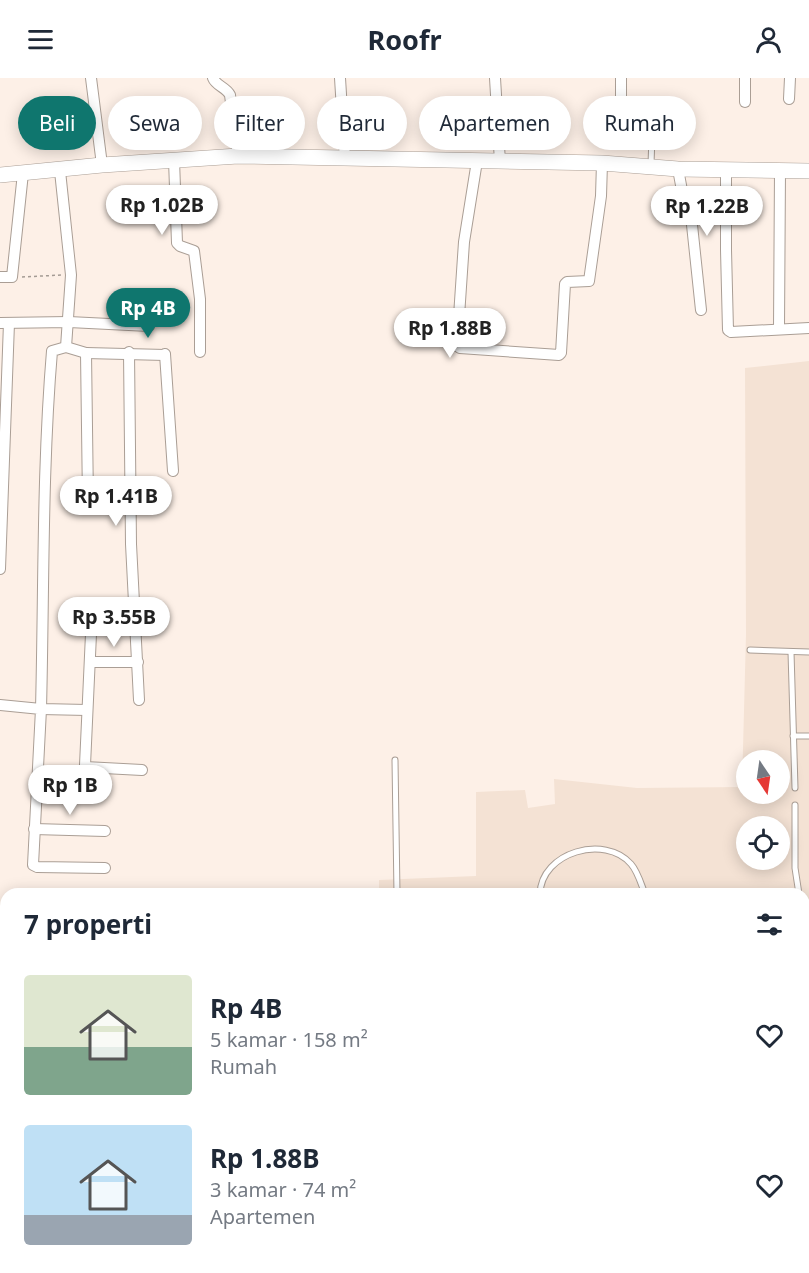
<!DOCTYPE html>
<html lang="id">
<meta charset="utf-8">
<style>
:root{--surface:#fff;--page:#f6f6f7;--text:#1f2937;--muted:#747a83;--accent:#0f766e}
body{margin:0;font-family:"Noto Sans",sans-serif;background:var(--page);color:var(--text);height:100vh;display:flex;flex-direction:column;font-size:22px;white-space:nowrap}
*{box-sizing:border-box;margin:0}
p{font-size:20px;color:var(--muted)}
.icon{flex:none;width:33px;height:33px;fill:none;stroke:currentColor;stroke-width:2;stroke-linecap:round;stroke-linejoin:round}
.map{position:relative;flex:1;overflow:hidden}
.side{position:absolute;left:0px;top:810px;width:810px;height:386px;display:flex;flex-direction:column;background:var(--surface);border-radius:18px 18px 0 0;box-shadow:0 3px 15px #0003}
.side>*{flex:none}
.banner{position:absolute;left:18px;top:18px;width:774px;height:54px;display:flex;gap:12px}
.needle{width:39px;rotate:167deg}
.buttons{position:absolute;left:736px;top:672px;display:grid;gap:12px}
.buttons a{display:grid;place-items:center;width:54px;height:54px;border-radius:50%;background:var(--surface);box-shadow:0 3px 15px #0003;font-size:30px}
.price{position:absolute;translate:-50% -51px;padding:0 14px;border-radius:21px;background:#fff;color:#222;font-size:20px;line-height:39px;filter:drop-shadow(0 2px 3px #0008)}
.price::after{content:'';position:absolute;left:50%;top:36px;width:18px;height:14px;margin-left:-9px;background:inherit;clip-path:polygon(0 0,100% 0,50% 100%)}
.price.current{background:var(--accent);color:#fff}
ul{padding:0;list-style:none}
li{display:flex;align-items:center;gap:18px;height:150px;padding:0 24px}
li span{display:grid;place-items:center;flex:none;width:168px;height:120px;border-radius:6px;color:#555}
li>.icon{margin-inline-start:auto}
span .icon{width:72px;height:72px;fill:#fffc;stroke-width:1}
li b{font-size:26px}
h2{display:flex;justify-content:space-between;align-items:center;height:72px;padding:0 24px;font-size:26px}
.pill{padding:0 21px;border-radius:27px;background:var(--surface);box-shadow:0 3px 15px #0003;font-size:21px;line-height:54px}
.pill.current{background:var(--accent);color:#fff}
header{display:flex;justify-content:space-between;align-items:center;height:78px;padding:0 24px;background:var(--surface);font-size:27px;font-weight:700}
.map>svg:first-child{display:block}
</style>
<header><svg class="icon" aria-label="menu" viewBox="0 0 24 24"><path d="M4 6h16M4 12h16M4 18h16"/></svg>Roofr<svg class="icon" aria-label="person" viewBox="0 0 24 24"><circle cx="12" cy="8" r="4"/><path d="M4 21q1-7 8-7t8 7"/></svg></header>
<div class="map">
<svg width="809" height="1195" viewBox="0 0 809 1195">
<rect width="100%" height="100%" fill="#fdf0e7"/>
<path fill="#f4e2d4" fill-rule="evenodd" d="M 809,283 L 809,1195 L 227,1195 L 228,1190 L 804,1190 L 804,816 L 379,816 L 379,802 L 476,798 L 476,714 L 525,712 L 528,730 L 555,726 L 554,701 L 637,710 L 742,709 L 746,556 L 745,290 ZM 747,682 L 780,682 L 780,716 L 747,716 ZM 747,748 L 780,748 L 780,782 L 747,782 Z"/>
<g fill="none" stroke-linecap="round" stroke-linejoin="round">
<defs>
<g id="lane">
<path d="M 651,86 L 653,30"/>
<path d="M 750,572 L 809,574"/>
<path d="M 791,574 L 795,710"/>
<path d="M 793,658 L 809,658"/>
<path d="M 395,682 L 397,816"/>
<path d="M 795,727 L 795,790 L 799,816"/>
<path d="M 540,816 C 541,774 605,756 631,786 C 638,794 641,806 645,816"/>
<path d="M 804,853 L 804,879"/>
<path d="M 804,966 L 809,966"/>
<path d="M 804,983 L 809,983"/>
<path d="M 416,1190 L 417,1195"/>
<path d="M 770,1190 L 771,1195"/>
</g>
<g id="street">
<path d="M 91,0 L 102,87"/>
<path d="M 213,0 C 216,8 226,9 230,17 L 238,78"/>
<path d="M 340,0 L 345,81"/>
<path d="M 495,0 L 500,84"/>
<path d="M 621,0 L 621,38"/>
<path d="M 745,0 L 745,24"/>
<path d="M 789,21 L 790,0"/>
<path d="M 174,82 L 177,165 L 180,168 L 194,173 L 200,221 L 200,274"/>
<path d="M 477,83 L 464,164 L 457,268 L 460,270 L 559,277 L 561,275 L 565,206 L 567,204 L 589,203 L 601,118 L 602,85"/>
<path d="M 678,91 L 683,118 L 690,128 L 701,232"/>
<path d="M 726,92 L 726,172 L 728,252 L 731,254 L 809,250"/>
<path d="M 60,93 L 71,197 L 66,269 L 52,273 C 42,392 44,511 41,631 L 87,632"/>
<path d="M 0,199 L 12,199 L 23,95"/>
<path d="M 0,245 L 69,244 L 149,248"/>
<path d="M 779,250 L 780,93"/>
<path d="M 66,269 L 86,275 L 88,423"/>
<path d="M 129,274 L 131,466 L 139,622"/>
<path d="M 86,275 L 165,277"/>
<path d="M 165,276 L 173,393"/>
<path d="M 0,491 L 9,245"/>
<path d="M 90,584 L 138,584"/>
<path d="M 0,627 L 41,631 L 33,787 L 37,789 L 105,790"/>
<path d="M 85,689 L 142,692"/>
<path d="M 36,709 L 73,713 L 84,709 L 91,556"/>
<path d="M 34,751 L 105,753"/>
</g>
<path id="secondary" d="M 0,97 L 102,87 L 238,78 L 602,85 L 678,91 L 809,93"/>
</defs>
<use href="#lane" stroke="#aa9e95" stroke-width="7"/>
<use href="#street" stroke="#aa9e95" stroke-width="12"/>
<use href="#secondary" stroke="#aa9e95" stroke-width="16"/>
<path stroke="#a49b94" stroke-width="1.5" stroke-dasharray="3 3" stroke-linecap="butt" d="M 22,199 L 62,197"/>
<use href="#lane" stroke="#fff" stroke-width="5"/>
<use href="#street" stroke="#fff" stroke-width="10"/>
<use href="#secondary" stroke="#fff" stroke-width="15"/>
</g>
</svg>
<div class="buttons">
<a><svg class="needle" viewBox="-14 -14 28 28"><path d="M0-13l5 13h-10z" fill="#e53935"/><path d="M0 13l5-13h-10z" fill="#747a83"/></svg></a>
<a><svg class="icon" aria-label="locate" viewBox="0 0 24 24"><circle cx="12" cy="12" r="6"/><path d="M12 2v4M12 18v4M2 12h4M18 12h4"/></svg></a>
</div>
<b class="price" style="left:162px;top:158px">Rp 1.02B</b>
<b class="price" style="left:707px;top:159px">Rp 1.22B</b>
<b class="price current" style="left:148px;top:261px">Rp 4B</b>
<b class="price" style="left:450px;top:281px">Rp 1.88B</b>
<b class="price" style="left:116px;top:449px">Rp 1.41B</b>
<b class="price" style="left:114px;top:570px">Rp 3.55B</b>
<b class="price" style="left:70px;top:738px">Rp 1B</b>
<div class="banner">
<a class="pill current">Beli</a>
<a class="pill">Sewa</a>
<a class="pill">Filter</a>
<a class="pill">Baru</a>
<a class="pill">Apartemen</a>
<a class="pill">Rumah</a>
</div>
<section class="side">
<h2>7 properti<svg class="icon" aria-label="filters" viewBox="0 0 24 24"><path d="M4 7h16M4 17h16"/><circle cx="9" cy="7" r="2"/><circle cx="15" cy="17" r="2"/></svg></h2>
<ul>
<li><span style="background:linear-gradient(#dfe7d0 60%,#7fa58c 0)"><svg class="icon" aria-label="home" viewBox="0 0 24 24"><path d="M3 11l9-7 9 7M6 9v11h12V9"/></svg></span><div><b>Rp 4B</b><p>5 kamar · 158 m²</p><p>Rumah</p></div><svg class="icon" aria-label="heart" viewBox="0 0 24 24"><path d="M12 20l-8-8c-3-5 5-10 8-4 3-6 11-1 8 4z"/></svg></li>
<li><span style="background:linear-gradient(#bfe0f5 75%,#9aa5b1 0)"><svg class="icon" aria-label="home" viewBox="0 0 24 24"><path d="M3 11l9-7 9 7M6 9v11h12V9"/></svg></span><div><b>Rp 1.88B</b><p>3 kamar · 74 m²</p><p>Apartemen</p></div><svg class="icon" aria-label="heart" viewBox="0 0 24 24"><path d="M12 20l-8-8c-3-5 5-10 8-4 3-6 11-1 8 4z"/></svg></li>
</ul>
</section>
</div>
